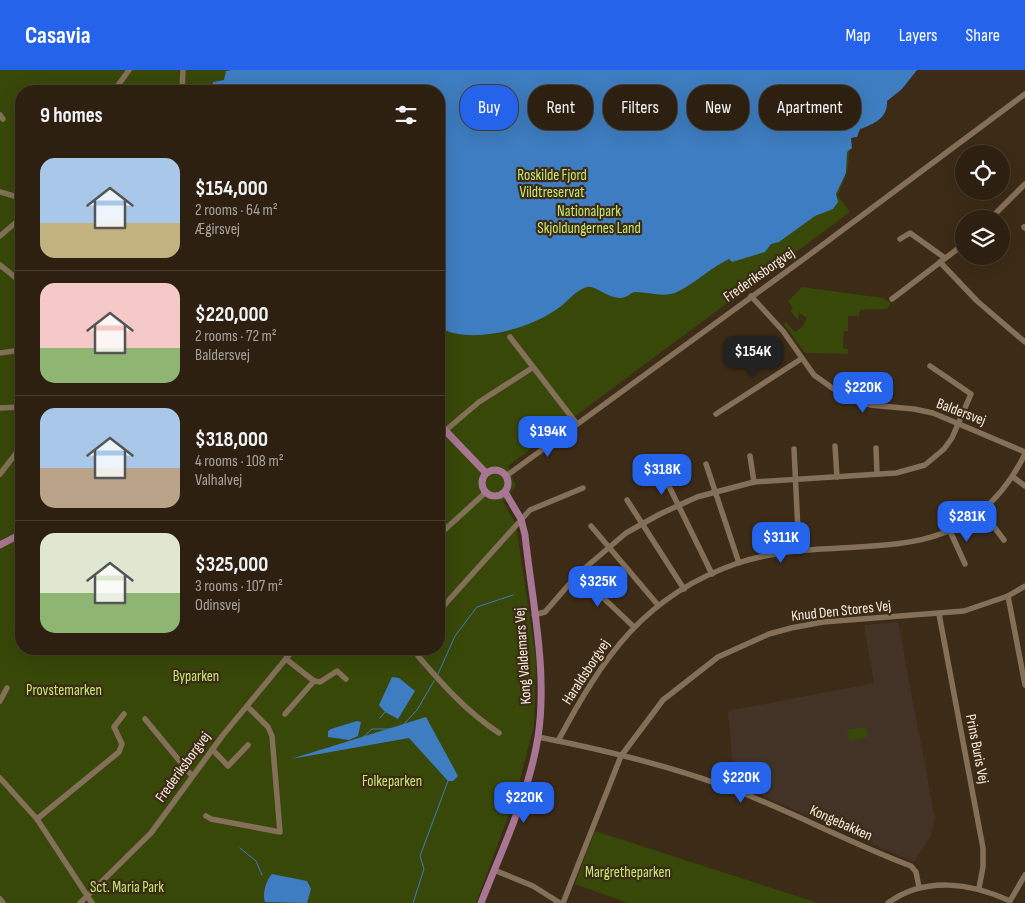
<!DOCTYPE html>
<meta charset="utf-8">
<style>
:root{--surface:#2d2010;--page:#352819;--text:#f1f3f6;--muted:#a7a39f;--line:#483e30;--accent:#2563eb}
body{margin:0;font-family:"Sofia Sans Condensed",sans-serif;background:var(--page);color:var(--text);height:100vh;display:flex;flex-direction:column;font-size:19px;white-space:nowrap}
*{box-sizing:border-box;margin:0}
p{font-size:16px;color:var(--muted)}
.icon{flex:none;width:28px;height:28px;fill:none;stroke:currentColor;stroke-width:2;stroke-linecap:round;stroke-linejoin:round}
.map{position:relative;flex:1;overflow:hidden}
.side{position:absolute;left:15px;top:15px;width:430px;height:570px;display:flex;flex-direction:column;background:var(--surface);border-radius:20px;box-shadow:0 5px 20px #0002,0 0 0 1px var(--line)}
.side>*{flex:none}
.banner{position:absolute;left:460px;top:15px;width:475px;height:45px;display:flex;gap:10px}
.tools{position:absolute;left:955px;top:75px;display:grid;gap:10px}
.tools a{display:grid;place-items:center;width:55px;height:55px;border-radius:50%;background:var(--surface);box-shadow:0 5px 20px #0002,0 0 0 1px var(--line);font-size:25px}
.price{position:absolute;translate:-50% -42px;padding:0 11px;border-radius:10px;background:var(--accent);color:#fff;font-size:16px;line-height:32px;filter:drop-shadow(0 1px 2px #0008)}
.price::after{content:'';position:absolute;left:50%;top:30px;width:15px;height:11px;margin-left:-8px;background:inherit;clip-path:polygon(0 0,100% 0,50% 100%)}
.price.current{background:#222;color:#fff}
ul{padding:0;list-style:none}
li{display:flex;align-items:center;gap:15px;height:125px;padding:0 25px}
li+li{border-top:1px solid var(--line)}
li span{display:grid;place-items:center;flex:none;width:140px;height:100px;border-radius:15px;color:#555}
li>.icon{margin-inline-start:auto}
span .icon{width:60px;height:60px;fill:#fffc;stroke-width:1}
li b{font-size:21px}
h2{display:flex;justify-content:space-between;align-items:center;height:60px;padding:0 25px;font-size:21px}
.tag{padding:0 18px;border-radius:20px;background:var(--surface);box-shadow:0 5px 20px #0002,0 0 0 1px var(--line);font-size:18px;line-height:45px}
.tag.current{background:var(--accent);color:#fff}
header{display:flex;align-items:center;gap:30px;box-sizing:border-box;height:70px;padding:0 25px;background:var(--accent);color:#fff}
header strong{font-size:24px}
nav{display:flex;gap:28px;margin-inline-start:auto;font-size:18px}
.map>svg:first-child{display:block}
</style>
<header>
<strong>Casavia</strong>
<nav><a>Map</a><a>Layers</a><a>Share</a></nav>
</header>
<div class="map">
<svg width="1025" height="833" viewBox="0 0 1025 833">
<rect width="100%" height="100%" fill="#3c2b16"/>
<path fill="#423326" d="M 898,552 L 935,749 L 930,767 L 914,792 L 740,716 L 738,699 L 733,699 L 728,641 L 874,613 L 864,555 Z"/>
<g fill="#374809" fill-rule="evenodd">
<path d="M 0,0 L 914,0 L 850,66 L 848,98 L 838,126 L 850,142 L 508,396 L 516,416 L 503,432 L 516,454 L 536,590 L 534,656 L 516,725 L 476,833 L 0,833 ZM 21,21 L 439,21 L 439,579 L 21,579 Z"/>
<path d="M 802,217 L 883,228 L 891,233 L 887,239 L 860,240 L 859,246 L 848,246 L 848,261 L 844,261 L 843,278 L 848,279 L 848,284 L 805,283 L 784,254 L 786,252 L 795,262 L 803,256 L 807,248 L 799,243 L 798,250 L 790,241 L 793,239 L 788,231 Z"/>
<path d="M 866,657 L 868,667 L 849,671 L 847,660 Z"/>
<path d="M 595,761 L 818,833 L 628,833 L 575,814 Z"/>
</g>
<g fill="#3e7dc1">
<path d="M 232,0 L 917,0 L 902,19 L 887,31 C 888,48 874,54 860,59 L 857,67 L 851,68 L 852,78 L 847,82 L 846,103 L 836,124 L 838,132 L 833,139 L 815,146 L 779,172 L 771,174 L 765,182 L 732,192 L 729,189 C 710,198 696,213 677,222 C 664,228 649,222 635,222 C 630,223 629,226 625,227 C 610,232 597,215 587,217 C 576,220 568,231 560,237 C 531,259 470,276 439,257 L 439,21 L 212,21 L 213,12 L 224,10 L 226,1 Z"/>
<path d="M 392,607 L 399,608 L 415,621 L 398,649 L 385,642 L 379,635 Z"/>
<path d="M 426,647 L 458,706 L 453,711 L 448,711 L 409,668 L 291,689 Z"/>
<path d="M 357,651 L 361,652 L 358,666 L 349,670 L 328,667 L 328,661 L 331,659 Z"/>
<path d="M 272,804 L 307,811 L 311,819 L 307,833 L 265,832 C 262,824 266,810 272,804 Z"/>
</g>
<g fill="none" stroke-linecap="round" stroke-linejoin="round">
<g stroke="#3e7dc1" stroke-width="1">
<path d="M 438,604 L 455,566 L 477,537 L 513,525"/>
<path d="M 380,648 L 385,642"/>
<path d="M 403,655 L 417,640 L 434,611"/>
<path d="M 361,669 L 372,659 L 390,659"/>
<path d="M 240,778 L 256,791 L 262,805"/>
<path d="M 413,833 L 424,799 L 420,786 L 448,711"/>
</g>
<g stroke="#847059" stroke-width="5.5">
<path d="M 114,21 L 129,0"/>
<path d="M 182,21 L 183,0"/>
<path d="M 0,45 L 3,49"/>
<path d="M 0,122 L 21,128"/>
<path d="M 990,149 L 1025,114"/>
<path d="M 1024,157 L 1025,158"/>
<path d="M 0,166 L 21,148"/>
<path d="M 900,169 L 910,163 L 945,188"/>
<path d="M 940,192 L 977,231 L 1025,272"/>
<path d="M 0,195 L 21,212"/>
<path d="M 751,226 L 783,261 L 814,305 L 845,327 L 870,335 L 914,339 L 933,343 L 1025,382"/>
<path d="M 892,229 L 964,174"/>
<path d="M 510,267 L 577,354"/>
<path d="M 0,283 L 21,280"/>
<path d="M 0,338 L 21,337"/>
<path d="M 716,344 L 801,289"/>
<path d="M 439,366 L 479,332 L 532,298"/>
<path d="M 835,376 L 837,407"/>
<path d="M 876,378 L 877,404"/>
<path d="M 794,379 L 799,481"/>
<path d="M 750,386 L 754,412"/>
<path d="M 706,394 L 739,493"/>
<path d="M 0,404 L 21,377"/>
<path d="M 506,406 L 805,188 L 1025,24"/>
<path d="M 1013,407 L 1025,416"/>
<path d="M 665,408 L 712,504"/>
<path d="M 627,430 L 684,519"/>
<path d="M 982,441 L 1004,470"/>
<path d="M 591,456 L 658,535"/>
<path d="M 950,461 L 965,494"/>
<path d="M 439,465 L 486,422"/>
<path d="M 578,504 L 633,556"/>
<path d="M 1008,526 L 1025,615"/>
<path d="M 439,541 L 530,440 L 583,418"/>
<path d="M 939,544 L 983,778 L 983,797 L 979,818"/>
<path d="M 534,545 L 545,542 L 578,504 L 626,463 L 660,444 L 697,427 L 754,412 L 896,403 L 925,395 L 944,379 L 952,368 L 971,324 L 930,296"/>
<path d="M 404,579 L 408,582"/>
<path d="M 421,579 L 418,586 C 443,615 467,642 499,663"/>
<path d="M 286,589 L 314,611"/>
<path d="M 0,631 L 7,618"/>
<path d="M 285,644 L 314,611 L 320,612 L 337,601 L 346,609"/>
<path d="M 145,649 L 192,706"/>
<path d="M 538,667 C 606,680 675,697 740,722 C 798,745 853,774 911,796 L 916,802 L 919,817"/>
<path d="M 558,671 C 603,587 644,525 738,493 C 847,457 960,514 1025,384"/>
<path d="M 212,679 L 228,696 L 248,675"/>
<path d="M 0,708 L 37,749 L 92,833"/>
<path d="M 206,746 L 211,749 L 280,762 L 272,666 L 268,657 L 247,636"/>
<path d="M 37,749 L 119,682 L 122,674 L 114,657 L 124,644"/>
<path d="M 494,800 L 533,816 L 560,833"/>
<path d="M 0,829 L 3,833"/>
<path d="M 80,833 L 151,763 L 223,665 L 294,579"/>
<path d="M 563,833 L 621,686 L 663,630 L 718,587 L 769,564 L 791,558 L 823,552 L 964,541 L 1008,526 L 1025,516"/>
<path d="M 888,833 C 925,806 971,813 1010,831 L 1025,805"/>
</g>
<g stroke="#a87593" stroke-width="7">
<path d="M 439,354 L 486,403"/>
<circle cx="495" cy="413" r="13"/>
<path d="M 0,475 L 21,464"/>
<path d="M 481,833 C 502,779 529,724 538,667 C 548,601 532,531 525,465 L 521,449 L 505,422"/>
</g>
</g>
<g text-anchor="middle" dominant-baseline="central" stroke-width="4.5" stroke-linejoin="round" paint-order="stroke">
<g font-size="15" fill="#c5eb72" stroke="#3c2b16">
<text x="552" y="105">Roskilde Fjord<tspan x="552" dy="17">Vildtreservat</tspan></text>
<text x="589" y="141">Nationalpark<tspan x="589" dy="17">Skjoldungernes Land</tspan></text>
<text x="196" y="606">Byparken</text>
<text x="64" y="620">Provstemarken</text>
<text x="392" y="711">Folkeparken</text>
<text x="628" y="802">Margretheparken</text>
<text x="127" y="817">Sct. Maria Park</text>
</g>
<g font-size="15" fill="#faefe2" stroke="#3c2b16">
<text transform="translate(759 205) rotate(-35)">Frederiksborgvej</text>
<text transform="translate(961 342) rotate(21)">Baldersvej</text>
<text transform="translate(841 541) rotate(-6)">Knud Den Stores Vej</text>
<text transform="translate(523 586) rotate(-94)">Kong Valdemars Vej</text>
<text transform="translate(586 602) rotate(-57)">Haraldsborgvej</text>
<text transform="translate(977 679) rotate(79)">Prins Buris Vej</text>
<text transform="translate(183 697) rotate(-54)">Frederiksborgvej</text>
<text transform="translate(841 753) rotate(24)">Kongebakken</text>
</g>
</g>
</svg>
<div class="tools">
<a><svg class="icon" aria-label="locate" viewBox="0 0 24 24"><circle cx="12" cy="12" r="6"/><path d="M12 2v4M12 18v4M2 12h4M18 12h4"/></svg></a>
<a><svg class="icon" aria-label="layers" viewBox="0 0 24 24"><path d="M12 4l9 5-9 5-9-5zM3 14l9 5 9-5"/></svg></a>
</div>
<b class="price current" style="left:753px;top:308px">$154K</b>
<b class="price" style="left:863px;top:344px">$220K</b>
<b class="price" style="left:548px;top:388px">$194K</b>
<b class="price" style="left:662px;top:426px">$318K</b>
<b class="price" style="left:967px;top:473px">$281K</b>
<b class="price" style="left:781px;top:494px">$311K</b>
<b class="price" style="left:598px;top:538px">$325K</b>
<b class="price" style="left:741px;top:734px">$220K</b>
<b class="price" style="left:524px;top:754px">$220K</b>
<div class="banner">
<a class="tag current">Buy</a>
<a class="tag">Rent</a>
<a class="tag">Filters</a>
<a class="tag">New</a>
<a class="tag">Apartment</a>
</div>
<section class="side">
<h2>9 homes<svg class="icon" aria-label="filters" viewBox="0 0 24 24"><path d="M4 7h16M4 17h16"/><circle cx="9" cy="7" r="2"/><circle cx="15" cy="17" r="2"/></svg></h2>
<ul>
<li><span style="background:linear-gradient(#a9c7e8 65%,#c2b280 0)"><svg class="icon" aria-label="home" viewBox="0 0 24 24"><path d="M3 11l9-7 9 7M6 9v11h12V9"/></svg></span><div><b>$154,000</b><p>2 rooms · 64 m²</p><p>Ægirsvej</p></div></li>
<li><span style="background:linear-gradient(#f6c9c9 65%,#8fb573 0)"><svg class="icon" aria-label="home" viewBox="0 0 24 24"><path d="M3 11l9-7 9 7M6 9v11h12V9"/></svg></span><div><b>$220,000</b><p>2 rooms · 72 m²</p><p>Baldersvej</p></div></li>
<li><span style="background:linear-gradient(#a9c7e8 60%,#b9a48a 0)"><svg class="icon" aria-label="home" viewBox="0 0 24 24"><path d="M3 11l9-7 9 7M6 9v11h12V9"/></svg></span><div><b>$318,000</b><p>4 rooms · 108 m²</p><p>Valhalvej</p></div></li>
<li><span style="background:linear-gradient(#dfe7d0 60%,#8fb573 0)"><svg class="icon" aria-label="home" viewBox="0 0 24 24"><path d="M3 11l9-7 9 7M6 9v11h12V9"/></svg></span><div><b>$325,000</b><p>3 rooms · 107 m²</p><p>Odinsvej</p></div></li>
</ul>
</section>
</div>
